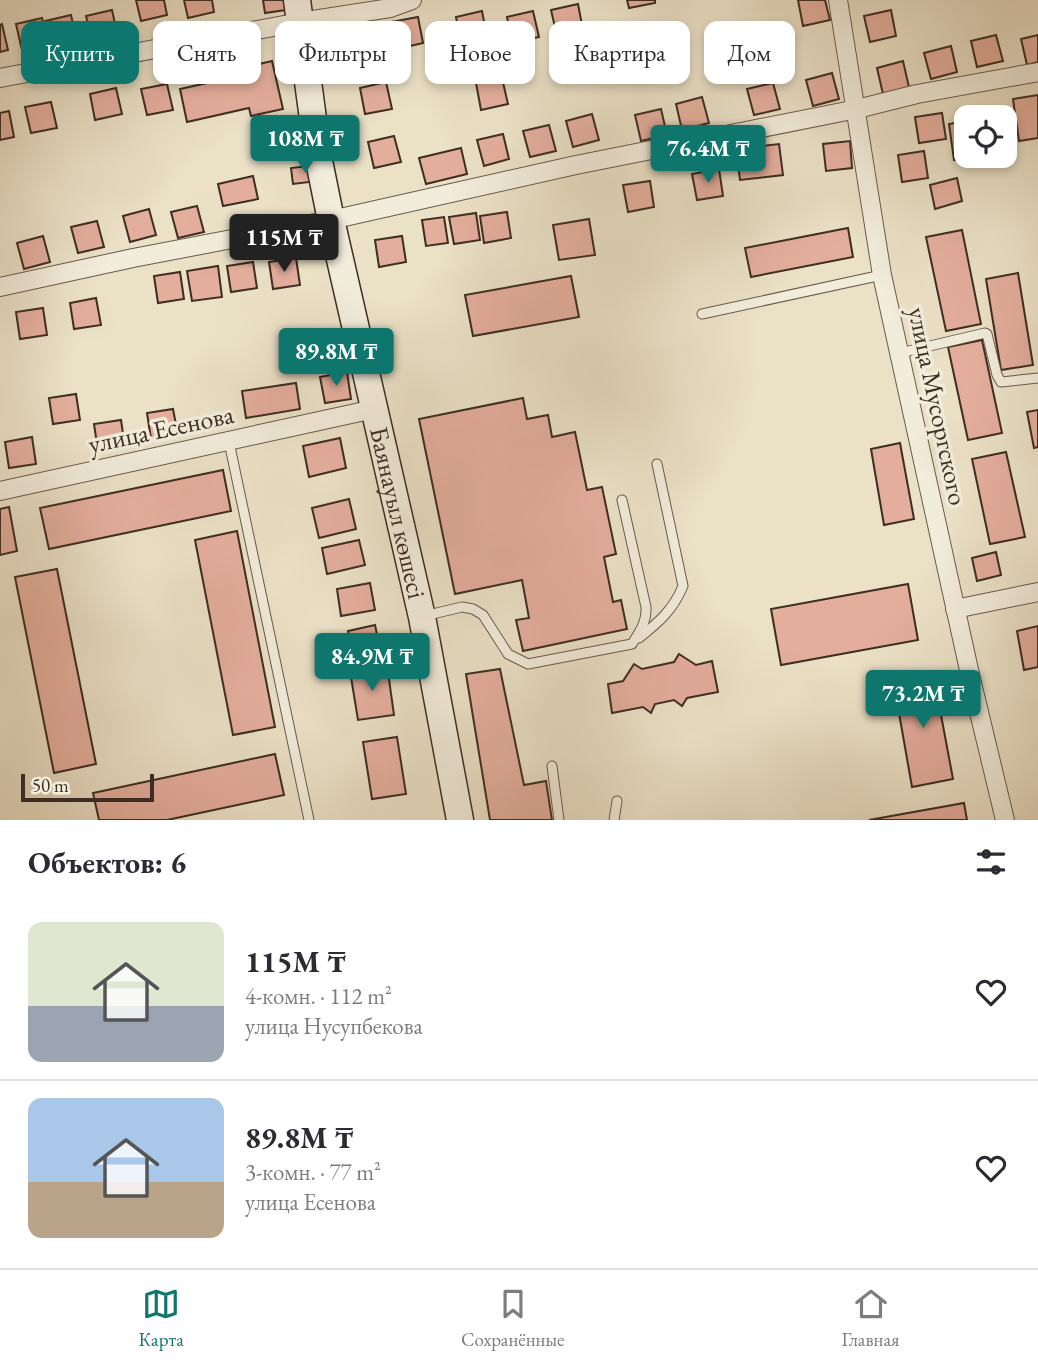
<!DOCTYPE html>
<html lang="ru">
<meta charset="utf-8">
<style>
:root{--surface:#fff;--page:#f2f2f3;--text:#2b2b33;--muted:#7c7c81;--line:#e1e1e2;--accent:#0f766e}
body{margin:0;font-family:"EB Garamond",serif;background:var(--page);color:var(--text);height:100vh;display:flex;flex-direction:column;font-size:26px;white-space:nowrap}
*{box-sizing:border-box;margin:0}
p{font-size:23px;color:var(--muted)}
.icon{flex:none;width:38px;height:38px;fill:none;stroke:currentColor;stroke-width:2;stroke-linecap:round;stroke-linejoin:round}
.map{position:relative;height:820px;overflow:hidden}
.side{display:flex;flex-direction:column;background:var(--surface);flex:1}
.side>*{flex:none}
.hud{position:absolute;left:21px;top:21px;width:998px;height:63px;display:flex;gap:14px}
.fabs{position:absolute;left:954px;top:105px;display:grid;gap:14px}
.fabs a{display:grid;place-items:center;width:63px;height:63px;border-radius:14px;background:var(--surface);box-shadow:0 4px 10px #0003;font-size:35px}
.scale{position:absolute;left:21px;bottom:18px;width:133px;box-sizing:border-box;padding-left:7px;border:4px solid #3e2d22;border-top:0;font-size:19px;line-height:24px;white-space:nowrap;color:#3e2d22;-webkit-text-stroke:5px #f2ecdb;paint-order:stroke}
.price{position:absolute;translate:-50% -60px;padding:0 16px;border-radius:7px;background:var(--accent);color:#fff;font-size:23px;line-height:46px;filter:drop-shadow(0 2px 4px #0008)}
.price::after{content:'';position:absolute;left:50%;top:42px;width:21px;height:16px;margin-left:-10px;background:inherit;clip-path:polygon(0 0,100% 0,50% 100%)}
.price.active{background:#222;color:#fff}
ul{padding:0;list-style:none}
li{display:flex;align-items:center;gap:21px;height:175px;padding:0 28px}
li+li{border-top:2px solid var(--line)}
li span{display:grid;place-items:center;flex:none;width:196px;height:140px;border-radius:14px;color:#555}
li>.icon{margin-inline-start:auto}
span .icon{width:84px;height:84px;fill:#fffc;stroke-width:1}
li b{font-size:30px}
h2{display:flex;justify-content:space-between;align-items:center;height:84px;padding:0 28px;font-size:30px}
.chip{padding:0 24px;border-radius:14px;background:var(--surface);box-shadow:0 4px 10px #0003;font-size:24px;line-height:63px}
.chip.active{background:var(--accent);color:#fff}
.menu{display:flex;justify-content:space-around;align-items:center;height:98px;border-top:2px solid var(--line);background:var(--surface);font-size:19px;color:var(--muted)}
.menu a{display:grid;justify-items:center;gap:4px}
.menu .active{color:var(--accent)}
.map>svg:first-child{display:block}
</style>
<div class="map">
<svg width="1038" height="820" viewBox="0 0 1038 820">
<rect width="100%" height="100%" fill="#ebe1c7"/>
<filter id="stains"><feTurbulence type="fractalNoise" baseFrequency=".00286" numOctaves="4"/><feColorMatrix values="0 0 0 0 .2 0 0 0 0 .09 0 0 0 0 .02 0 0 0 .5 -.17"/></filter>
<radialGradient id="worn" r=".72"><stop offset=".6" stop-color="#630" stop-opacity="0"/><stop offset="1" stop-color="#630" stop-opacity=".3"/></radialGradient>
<g fill="#e4ae9d" stroke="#3e2d22" stroke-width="2">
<path d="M 136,0 L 164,0 L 167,15 L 141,21 Z"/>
<path d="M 184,0 L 212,0 L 214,12 L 188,18 Z"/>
<path d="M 263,0 L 291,0 L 293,9 L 265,13 Z"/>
<path d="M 627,0 L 655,0 L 655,3 L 629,8 Z"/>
<path d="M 798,0 L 825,0 L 830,20 L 803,26 Z"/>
<path d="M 578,4 L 583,30 L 557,36 L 551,10 Z"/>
<path d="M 112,10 L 118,37 L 92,42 L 86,16 Z"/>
<path d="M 891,10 L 896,36 L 870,42 L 864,16 Z"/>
<path d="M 482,11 L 487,37 L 461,43 L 456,17 Z"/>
<path d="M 533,11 L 539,37 L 512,43 L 507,17 Z"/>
<path d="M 71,15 L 77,42 L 51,47 L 45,21 Z"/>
<path d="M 418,17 L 423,43 L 397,49 L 391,22 Z"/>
<path d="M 42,18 L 48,44 L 22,50 L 16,24 Z"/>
<path d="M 2,24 L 8,50 L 0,52 L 0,25 Z"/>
<path d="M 996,35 L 1003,61 L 977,67 L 971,41 Z"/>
<path d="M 1038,35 L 1038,62 L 1027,65 L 1021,39 Z"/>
<path d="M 365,36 L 371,62 L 345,68 L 339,42 Z"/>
<path d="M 951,46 L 957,72 L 931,79 L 924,53 Z"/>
<path d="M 272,61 L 283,109 L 251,116 L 249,108 L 187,122 L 180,89 L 239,76 L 238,69 Z"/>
<path d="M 903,61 L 909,87 L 883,94 L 877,68 Z"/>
<path d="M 832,73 L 839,99 L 813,106 L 806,80 Z"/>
<path d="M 502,78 L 508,104 L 481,110 L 476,83 Z"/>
<path d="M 386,82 L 392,109 L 365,114 L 360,88 Z"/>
<path d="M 773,83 L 780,109 L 754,115 L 747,89 Z"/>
<path d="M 167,84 L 173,110 L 147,115 L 141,89 Z"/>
<path d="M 116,88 L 122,114 L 95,120 L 90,94 Z"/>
<path d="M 1038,95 L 1038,138 L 1019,141 L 1013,99 Z"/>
<path d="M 702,97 L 709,123 L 682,130 L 676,104 Z"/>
<path d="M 51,102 L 57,128 L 31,133 L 25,107 Z"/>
<path d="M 661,109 L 667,135 L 641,141 L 635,115 Z"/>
<path d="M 9,111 L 14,137 L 0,140 L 0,113 Z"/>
<path d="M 942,113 L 946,139 L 919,143 L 915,117 Z"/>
<path d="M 592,114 L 599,140 L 573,147 L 566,121 Z"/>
<path d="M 966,121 L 966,156 L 981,156 L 954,160 L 949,124 Z"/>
<path d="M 549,125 L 556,151 L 530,157 L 523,131 Z"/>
<path d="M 503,134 L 509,159 L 484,166 L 477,140 Z"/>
<path d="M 394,136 L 401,162 L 374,168 L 368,142 Z"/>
<path d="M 850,141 L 852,168 L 826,171 L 823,144 Z"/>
<path d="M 779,144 L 783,175 L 740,180 L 736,149 Z"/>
<path d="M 461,148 L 467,174 L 426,184 L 419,158 Z"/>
<path d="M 924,151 L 928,178 L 902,182 L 898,155 Z"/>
<path d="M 316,165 L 318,181 L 293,184 L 291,168 Z"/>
<path d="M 719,169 L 723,196 L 697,200 L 692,174 Z"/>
<path d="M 253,176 L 258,199 L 223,206 L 218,184 Z"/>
<path d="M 957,178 L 962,201 L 935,209 L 930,185 Z"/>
<path d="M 650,181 L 654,207 L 628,212 L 623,185 Z"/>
<path d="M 197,206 L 204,232 L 178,238 L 171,212 Z"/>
<path d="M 149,209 L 156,235 L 130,242 L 123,216 Z"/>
<path d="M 507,212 L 511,238 L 484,243 L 480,216 Z"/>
<path d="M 476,213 L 480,240 L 454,244 L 449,217 Z"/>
<path d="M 444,217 L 448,243 L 426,246 L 422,220 Z"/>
<path d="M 589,219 L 595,255 L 559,260 L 553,225 Z"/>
<path d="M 97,221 L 104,247 L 78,253 L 71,227 Z"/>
<path d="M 848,228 L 853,257 L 751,277 L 745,248 Z"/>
<path d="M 962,230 L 981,324 L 946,331 L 926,237 Z"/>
<path d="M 43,236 L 50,262 L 24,269 L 17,243 Z"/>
<path d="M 402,236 L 406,262 L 379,267 L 375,240 Z"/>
<path d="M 296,258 L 300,285 L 273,289 L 269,262 Z"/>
<path d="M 253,262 L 257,288 L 231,292 L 227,266 Z"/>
<path d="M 218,266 L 222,297 L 192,301 L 187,271 Z"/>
<path d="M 180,272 L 184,299 L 158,303 L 154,276 Z"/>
<path d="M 1018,273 L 1033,365 L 1001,370 L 986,279 Z"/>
<path d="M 571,276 L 579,317 L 473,336 L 465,295 Z"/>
<path d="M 96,298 L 101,325 L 74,329 L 70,303 Z"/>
<path d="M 43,308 L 47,335 L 20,339 L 16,312 Z"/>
<path d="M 982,340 L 1002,433 L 968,440 L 948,347 Z"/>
<path d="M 347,372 L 351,399 L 325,403 L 320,377 Z"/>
<path d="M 296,383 L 300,409 L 246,418 L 242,391 Z"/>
<path d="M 76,394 L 80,420 L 53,424 L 49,398 Z"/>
<path d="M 523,398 L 527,419 L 548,415 L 552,437 L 575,432 L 587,490 L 602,487 L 616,554 L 604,557 L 613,602 L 621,600 L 627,629 L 523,651 L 516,620 L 529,618 L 522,580 L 455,594 L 419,419 Z"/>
<path d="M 173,409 L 178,435 L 151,439 L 147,413 Z"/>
<path d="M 1038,410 L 1038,447 L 1034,448 L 1027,412 Z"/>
<path d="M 121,420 L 125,447 L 98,451 L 94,424 Z"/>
<path d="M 32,437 L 36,464 L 9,468 L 5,442 Z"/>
<path d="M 340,438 L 346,468 L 309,477 L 303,446 Z"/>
<path d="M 900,443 L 914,519 L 884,525 L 871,449 Z"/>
<path d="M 1006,452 L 1025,537 L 990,544 L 972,459 Z"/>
<path d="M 223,470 L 231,511 L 49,549 L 40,508 Z"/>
<path d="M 349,499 L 356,529 L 319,538 L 312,508 Z"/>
<path d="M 9,507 L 17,551 L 0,555 L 0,509 Z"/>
<path d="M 237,531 L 275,727 L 233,735 L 195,540 Z"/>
<path d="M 359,540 L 365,565 L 327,574 L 322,548 Z"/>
<path d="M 996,552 L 1001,575 L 977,581 L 972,558 Z"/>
<path d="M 57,569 L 96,764 L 54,773 L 15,577 Z"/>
<path d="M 370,583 L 375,610 L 341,616 L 337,589 Z"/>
<path d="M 908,584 L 918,640 L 781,665 L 771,609 Z"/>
<path d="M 375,625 L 381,653 L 355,659 L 348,631 Z"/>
<path d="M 1038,626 L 1038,667 L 1024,670 L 1017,631 Z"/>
<path d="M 679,654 L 696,665 L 712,661 L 718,692 L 687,698 L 682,706 L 674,700 L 655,704 L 651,713 L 643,707 L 612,713 L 608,684 L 623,681 L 634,664 L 642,669 L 674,662 Z"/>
<path d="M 387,665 L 394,715 L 358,720 L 350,671 Z"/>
<path d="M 500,669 L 524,785 L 546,781 L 552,820 L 490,820 L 466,674 Z"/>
<path d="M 933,672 L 953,779 L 912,787 L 893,679 Z"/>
<path d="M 397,737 L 406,794 L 372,799 L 363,742 Z"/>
<path d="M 275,754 L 284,795 L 167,820 L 99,820 L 93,793 Z"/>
<path d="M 964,803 L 967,820 L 869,820 Z"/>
</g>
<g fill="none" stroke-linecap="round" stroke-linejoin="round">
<defs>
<g id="lane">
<path d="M 702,314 L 882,275"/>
<path d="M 900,353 L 985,333 L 987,334 L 997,375 L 1001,382 L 1038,378"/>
<path d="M 229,442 L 309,820"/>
<path d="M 424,616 L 462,607 L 473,609 L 483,615 L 508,654 L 528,664 L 632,644 C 640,631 647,622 646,607 L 622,500"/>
<path d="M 639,638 C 659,622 673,610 683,586 L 657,464"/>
<path d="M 552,766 L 559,820"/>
<path d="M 614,820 L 617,801"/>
</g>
<g id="street">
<path d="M 838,0 L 882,275 L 971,679 L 1005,820"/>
<path d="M 0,78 L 300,22 L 390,8 L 412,0"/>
<path d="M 0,287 L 133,258 L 331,220 L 576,165 L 857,109 L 917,94 L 1038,72"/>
<path d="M 0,491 L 374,409"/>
<path d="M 955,609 L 1038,592"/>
</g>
<g id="secondary">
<path id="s1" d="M 297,0 L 318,156 L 331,220 L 422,617 L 460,820"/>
</g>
</defs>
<use href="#lane" stroke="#695a4b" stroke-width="11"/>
<use href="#street" stroke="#695a4b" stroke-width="20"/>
<use href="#secondary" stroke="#3e2d22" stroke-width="29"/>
<use href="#lane" stroke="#f2ecdb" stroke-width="9"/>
<use href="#street" stroke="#f2ecdb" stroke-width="18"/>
<use href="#secondary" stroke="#f2ecdb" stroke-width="26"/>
</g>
<g text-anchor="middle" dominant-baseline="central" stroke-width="7" stroke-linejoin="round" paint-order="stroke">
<g font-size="26" fill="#3e2d22" stroke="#f2ecdb">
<text transform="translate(938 406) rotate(78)">улица Мусоргского</text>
<text transform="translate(161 429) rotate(-12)">улица Есенова</text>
<text stroke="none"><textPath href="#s1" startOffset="523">Баянауыл көшесі</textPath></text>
</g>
</g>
<rect width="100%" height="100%" filter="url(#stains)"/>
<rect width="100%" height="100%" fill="url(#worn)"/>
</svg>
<div class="fabs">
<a><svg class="icon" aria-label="locate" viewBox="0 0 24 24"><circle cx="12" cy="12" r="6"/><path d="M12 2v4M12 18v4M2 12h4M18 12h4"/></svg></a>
</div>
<div class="scale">50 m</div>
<b class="price" style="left:305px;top:175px">108M ₸</b>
<b class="price" style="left:708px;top:185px">76.4M ₸</b>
<b class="price active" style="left:284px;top:274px">115M ₸</b>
<b class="price" style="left:336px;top:388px">89.8M ₸</b>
<b class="price" style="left:372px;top:693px">84.9M ₸</b>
<b class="price" style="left:923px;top:730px">73.2M ₸</b>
<div class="hud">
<a class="chip active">Купить</a>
<a class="chip">Снять</a>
<a class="chip">Фильтры</a>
<a class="chip">Новое</a>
<a class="chip">Квартира</a>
<a class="chip">Дом</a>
</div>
</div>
<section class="side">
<h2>Объектов: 6<svg class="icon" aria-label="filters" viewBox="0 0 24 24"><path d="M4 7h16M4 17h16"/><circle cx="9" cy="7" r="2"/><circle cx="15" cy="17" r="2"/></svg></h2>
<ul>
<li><span style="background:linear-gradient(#dfe7d0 60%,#9aa5b1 0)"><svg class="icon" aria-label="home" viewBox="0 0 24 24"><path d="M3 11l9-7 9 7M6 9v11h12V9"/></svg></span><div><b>115M ₸</b><p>4-комн. · 112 m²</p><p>улица Нусупбекова</p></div><svg class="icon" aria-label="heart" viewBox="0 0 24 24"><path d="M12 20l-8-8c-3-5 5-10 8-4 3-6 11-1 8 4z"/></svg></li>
<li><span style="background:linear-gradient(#a9c7e8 60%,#b9a48a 0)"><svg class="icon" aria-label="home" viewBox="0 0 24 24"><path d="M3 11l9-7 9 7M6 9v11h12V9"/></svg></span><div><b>89.8M ₸</b><p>3-комн. · 77 m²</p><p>улица Есенова</p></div><svg class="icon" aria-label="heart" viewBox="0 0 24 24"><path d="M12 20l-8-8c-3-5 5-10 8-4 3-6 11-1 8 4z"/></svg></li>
</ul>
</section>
<nav class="menu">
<a class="active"><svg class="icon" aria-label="map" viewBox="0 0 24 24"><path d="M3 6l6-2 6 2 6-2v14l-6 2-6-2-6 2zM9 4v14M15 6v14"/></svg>Карта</a>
<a><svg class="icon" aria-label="saved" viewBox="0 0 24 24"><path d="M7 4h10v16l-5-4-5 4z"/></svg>Сохранённые</a>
<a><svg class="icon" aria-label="home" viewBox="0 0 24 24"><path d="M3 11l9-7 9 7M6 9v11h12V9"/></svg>Главная</a>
</nav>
